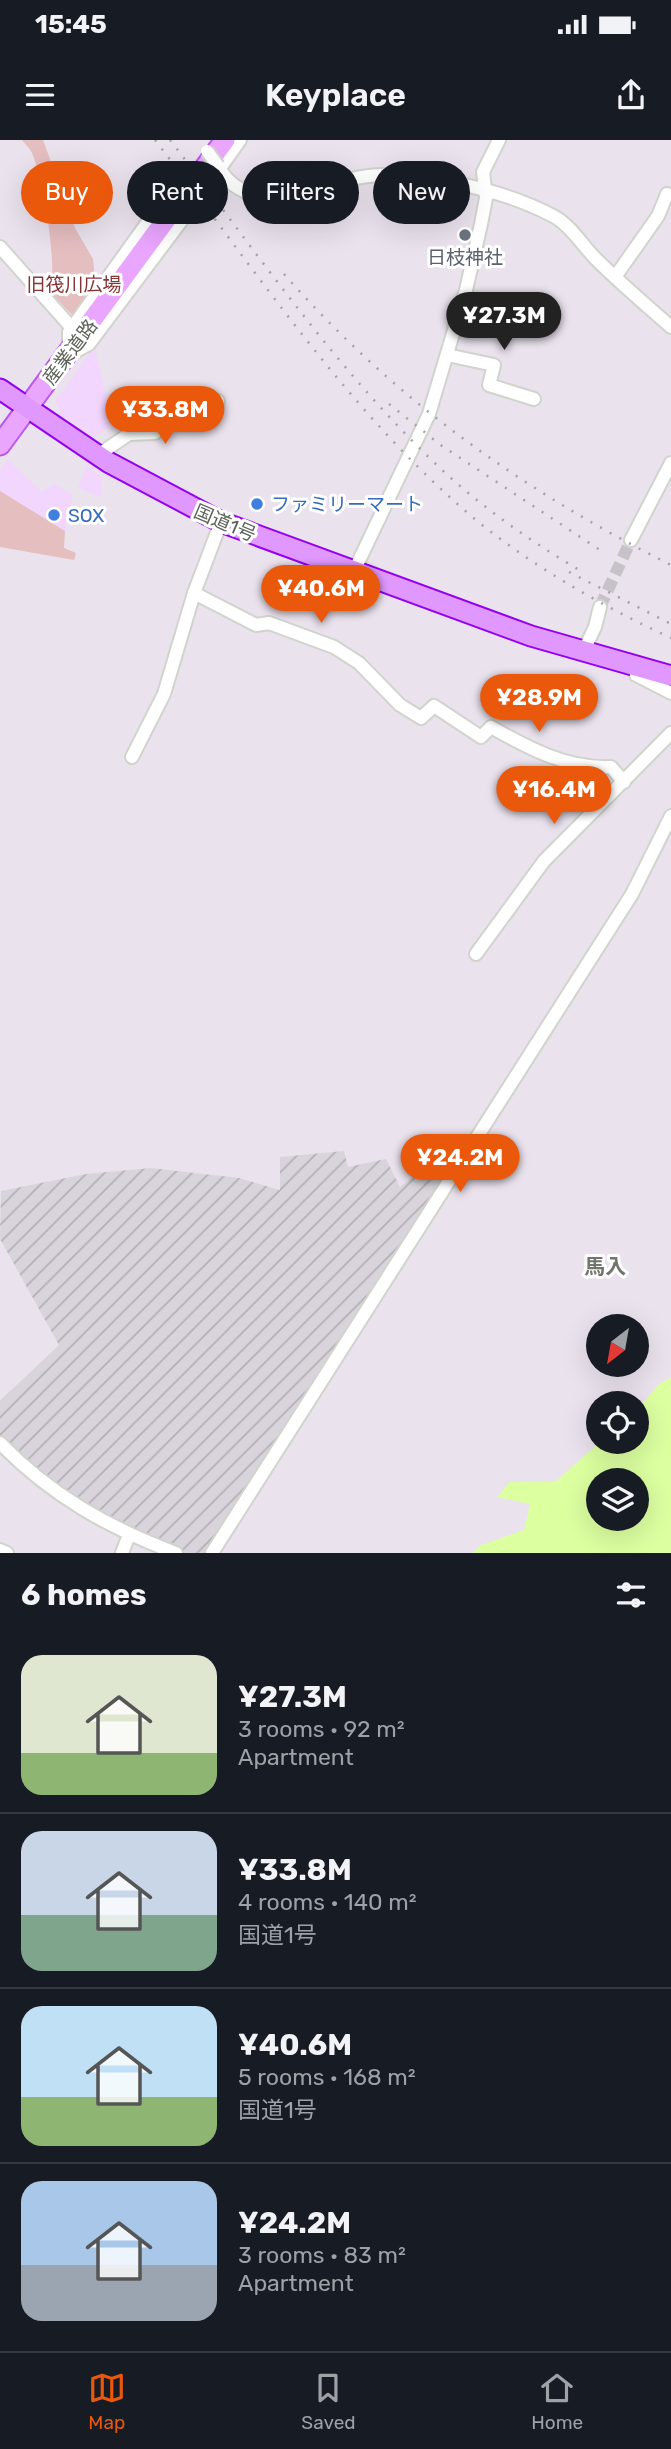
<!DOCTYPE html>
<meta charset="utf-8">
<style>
:root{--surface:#171b24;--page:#242831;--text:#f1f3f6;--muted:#9ea1a6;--line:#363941;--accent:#ea580c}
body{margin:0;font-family:Rubik,"Noto Sans JP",sans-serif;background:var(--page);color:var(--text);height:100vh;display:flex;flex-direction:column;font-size:26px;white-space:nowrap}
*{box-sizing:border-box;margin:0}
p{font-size:23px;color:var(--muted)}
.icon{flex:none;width:38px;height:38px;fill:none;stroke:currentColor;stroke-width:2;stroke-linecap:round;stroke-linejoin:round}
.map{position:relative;height:1413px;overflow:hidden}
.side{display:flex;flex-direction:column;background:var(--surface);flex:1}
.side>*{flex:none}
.guide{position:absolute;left:21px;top:21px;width:630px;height:63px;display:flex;gap:14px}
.needle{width:46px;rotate:211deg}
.buttons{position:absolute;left:586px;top:1174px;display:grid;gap:14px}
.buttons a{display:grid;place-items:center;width:63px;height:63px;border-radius:50%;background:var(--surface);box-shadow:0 7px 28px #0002;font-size:35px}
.price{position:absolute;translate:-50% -60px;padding:0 16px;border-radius:24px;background:var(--accent);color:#fff;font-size:23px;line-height:46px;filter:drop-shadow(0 2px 4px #0008)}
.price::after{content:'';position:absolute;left:50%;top:42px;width:21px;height:16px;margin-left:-10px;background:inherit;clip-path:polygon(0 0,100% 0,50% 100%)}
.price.current{background:#222;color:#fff}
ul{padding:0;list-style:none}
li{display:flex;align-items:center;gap:21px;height:175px;padding:0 21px}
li+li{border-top:2px solid var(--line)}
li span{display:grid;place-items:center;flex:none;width:196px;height:140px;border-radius:21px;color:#555}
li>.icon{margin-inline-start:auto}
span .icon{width:84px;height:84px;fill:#fffc;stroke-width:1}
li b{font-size:30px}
h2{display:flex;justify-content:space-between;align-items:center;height:84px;padding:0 21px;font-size:30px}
.tag{padding:0 24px;border-radius:32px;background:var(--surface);box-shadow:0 7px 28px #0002;font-size:24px;line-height:63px}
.tag.current{background:var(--accent);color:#fff}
.status{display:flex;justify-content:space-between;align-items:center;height:49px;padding:0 35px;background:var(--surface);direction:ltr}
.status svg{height:19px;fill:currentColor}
header{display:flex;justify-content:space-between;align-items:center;height:91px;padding:0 21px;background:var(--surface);font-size:32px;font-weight:600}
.dock{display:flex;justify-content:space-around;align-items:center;height:98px;border-top:2px solid var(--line);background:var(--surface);font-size:19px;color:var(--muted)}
.dock a{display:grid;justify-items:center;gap:4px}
.dock .current{color:var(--accent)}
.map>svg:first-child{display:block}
</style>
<div class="status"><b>15:45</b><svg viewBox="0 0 49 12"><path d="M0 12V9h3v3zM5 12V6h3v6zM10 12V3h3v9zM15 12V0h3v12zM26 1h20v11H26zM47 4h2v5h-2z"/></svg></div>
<header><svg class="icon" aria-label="menu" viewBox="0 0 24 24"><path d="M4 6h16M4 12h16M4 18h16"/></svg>Keyplace<svg class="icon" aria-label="share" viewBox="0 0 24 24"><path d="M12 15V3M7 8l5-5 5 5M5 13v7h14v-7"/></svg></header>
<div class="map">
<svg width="671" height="1413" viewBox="0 0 671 1413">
<defs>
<pattern id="industrial-furrows" width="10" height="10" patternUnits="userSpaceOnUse" patternTransform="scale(1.75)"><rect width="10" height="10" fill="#d9d4dc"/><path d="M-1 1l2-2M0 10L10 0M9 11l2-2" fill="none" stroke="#b3b0b5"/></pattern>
</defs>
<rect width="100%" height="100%" fill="#eae2ed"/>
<g fill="#f2d6fe">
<path d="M 92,210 L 95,210 L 113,283 L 94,297 L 60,274 L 56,260 Z"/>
<path d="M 7,319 L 42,352 L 54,344 L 73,355 L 65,391 L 0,351 L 0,330 Z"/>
<path d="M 87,326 L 101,336 L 101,357 L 78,348 Z"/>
</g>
<path fill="url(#industrial-furrows)" d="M 461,998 L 467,1002 L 204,1413 L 182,1413 L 129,1393 L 86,1370 L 0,1300 L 0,1261 L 59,1205 L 0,1099 L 1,1051 L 86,1034 L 151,1028 L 239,1038 L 280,1050 L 280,1017 L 344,1011 L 348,1027 L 386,1019 L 400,1047 Z"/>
<g fill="#e5bec0">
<path d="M 22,0 L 43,0 L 75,88 L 93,119 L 96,150 L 76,179 L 50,152 C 58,128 43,37 32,13 C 30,8 25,4 22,0 Z"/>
<path d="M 0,351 L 65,391 L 64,408 L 76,413 L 74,420 L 0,407 Z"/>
</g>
<path fill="#dcffa0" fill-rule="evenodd" d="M 671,1237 L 671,1413 L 473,1413 L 481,1405 L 524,1390 L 530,1364 L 497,1357 L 510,1342 L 555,1342 L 600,1302 L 637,1302 L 637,1270 L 658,1245 ZM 598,1340 L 637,1340 L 637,1379 L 598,1379 Z"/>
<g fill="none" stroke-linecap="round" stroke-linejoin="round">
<path stroke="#c7c2c8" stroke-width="12" stroke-dasharray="12 6" stroke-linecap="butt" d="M 600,467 L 631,400"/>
<defs>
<g id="minor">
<path d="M 218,26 C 246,77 304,50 348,40 C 367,35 392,34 412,36 C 459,42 513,54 555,77 C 571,86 583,106 596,119 C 620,143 646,165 671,187"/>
<path d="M 220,28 L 240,0"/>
<path d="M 167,65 L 160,65 L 69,192 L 69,215 L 89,204 L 182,80 L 182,75"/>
<path d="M 0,107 L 72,188"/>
<path d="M 615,137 L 658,76 L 667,54"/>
<path d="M 447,215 L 494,225 L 489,245 L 534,259"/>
<path d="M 98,315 L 129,294 L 155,293 L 170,280 L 218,261"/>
<path d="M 631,400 L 671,323"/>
<path d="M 354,431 L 429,274 L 466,150 L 481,84 L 486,58 L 483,32 L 499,0"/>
<path d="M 194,453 L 256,485 L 269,483 L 334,507 L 359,523 L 400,565 L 421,578 L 434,566 L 481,597 L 491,587 C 528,608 567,629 611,627 L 624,642"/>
<path d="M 583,512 L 595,487 L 600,467"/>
<path d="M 638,528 L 636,535 L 671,553"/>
<path d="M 132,617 L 164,554 L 194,453 L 221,382"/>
<path d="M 476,814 L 544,721 L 671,593"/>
<path d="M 0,1303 C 50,1355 109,1388 176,1413"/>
<path d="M 0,1410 L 7,1413"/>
<path d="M 122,1413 L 129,1395"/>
<path d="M 212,1413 L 632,754 L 671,676"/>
</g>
<g id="primary">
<path d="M 203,30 L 225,0"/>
<path d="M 0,305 L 187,51"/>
</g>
<path id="trunk" d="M 0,249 L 108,322 L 221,382 L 531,496 L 671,536"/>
</defs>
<use href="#minor" stroke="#d0d4cd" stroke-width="16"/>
<use href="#primary" stroke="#bb57f1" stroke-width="23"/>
<use href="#trunk" stroke="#9401ee" stroke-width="23"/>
<use href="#minor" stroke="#fff" stroke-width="12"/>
<use href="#primary" stroke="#eaa5ff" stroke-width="19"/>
<use href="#trunk" stroke="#e097fe" stroke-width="19"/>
<g stroke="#a3a5a2" stroke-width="2.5" stroke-dasharray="2 9" stroke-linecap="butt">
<path d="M 155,0 C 256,130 349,274 476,380 C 535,428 602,466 671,498"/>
<path d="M 170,0 C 256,111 336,230 439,327 C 482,368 532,402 584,433"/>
<path d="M 284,134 C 395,260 522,350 671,425"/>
<path d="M 389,264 L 442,306 L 600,410"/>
<path d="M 569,432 L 671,484"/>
</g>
<defs>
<g id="minor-bridge">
<path d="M 207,11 L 218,26"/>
<path d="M 167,65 L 182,75"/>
</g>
</defs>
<use href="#minor-bridge" stroke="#d0d4cd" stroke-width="16" stroke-linecap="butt"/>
<use href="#minor-bridge" stroke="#fff" stroke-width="12"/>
</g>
<circle fill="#6b7280" stroke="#fff" stroke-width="2.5" cx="465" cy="95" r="7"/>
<g fill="#3f7fe0" stroke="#fff" stroke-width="2.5">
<circle cx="257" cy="364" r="7"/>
<circle cx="54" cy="375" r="7"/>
</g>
<g text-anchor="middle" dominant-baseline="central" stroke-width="6" stroke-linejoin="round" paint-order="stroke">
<g font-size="19" fill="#5b616d" stroke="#fff">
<text x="465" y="117">日枝神社</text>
</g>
<g font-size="19" fill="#863537" stroke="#fff">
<text x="74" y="144">旧筏川広場</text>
</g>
<g font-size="19" fill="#5e635a" stroke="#fff">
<text transform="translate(70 212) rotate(-53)">産業道路</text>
<text transform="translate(225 383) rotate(23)">国道1号</text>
</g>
<g font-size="19" fill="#366cbe" stroke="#fff" text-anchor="start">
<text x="271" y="364">ファミリーマート</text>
<text x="68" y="375">SOX</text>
</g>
<g font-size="21" font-weight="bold" fill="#71756b" stroke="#fff">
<text x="605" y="1126">馬入</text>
</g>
</g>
</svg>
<div class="buttons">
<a><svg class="needle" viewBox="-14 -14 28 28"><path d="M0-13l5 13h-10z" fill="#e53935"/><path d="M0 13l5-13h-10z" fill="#9ea1a6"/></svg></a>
<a><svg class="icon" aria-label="locate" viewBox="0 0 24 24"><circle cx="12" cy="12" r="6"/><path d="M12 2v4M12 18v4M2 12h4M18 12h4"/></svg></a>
<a><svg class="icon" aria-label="layers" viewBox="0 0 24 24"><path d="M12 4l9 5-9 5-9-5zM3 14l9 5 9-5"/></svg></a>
</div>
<b class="price current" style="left:504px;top:212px">¥27.3M</b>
<b class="price" style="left:165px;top:306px">¥33.8M</b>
<b class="price" style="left:321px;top:485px">¥40.6M</b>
<b class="price" style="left:539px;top:594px">¥28.9M</b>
<b class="price" style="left:554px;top:686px">¥16.4M</b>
<b class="price" style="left:460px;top:1054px">¥24.2M</b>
<div class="guide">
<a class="tag current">Buy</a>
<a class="tag">Rent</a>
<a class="tag">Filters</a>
<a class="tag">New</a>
</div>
</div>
<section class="side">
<h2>6 homes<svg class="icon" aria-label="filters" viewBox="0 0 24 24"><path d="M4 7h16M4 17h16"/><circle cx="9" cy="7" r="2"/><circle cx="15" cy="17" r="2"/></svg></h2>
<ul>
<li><span style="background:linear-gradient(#dfe7d0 70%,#8fb573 0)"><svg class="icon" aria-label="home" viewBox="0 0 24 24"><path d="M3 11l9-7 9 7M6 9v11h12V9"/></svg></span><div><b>¥27.3M</b><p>3 rooms · 92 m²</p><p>Apartment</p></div></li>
<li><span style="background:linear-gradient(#c9d6e8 60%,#7fa58c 0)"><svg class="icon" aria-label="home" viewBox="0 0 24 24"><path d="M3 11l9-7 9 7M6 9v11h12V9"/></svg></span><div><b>¥33.8M</b><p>4 rooms · 140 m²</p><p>国道1号</p></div></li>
<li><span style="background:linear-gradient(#bfe0f5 65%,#8fb573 0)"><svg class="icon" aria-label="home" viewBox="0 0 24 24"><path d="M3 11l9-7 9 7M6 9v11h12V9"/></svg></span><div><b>¥40.6M</b><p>5 rooms · 168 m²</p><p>国道1号</p></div></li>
<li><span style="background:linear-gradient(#a9c7e8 60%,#9aa5b1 0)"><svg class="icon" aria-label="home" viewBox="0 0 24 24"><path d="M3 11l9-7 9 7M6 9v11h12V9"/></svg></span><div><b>¥24.2M</b><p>3 rooms · 83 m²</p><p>Apartment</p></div></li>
</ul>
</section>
<nav class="dock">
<a class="current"><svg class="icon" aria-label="map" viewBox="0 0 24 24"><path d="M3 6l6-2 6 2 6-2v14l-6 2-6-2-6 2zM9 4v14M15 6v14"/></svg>Map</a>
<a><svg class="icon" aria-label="saved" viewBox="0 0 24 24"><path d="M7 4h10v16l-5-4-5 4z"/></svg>Saved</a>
<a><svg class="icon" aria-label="home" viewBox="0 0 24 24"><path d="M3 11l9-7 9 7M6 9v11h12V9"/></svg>Home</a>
</nav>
